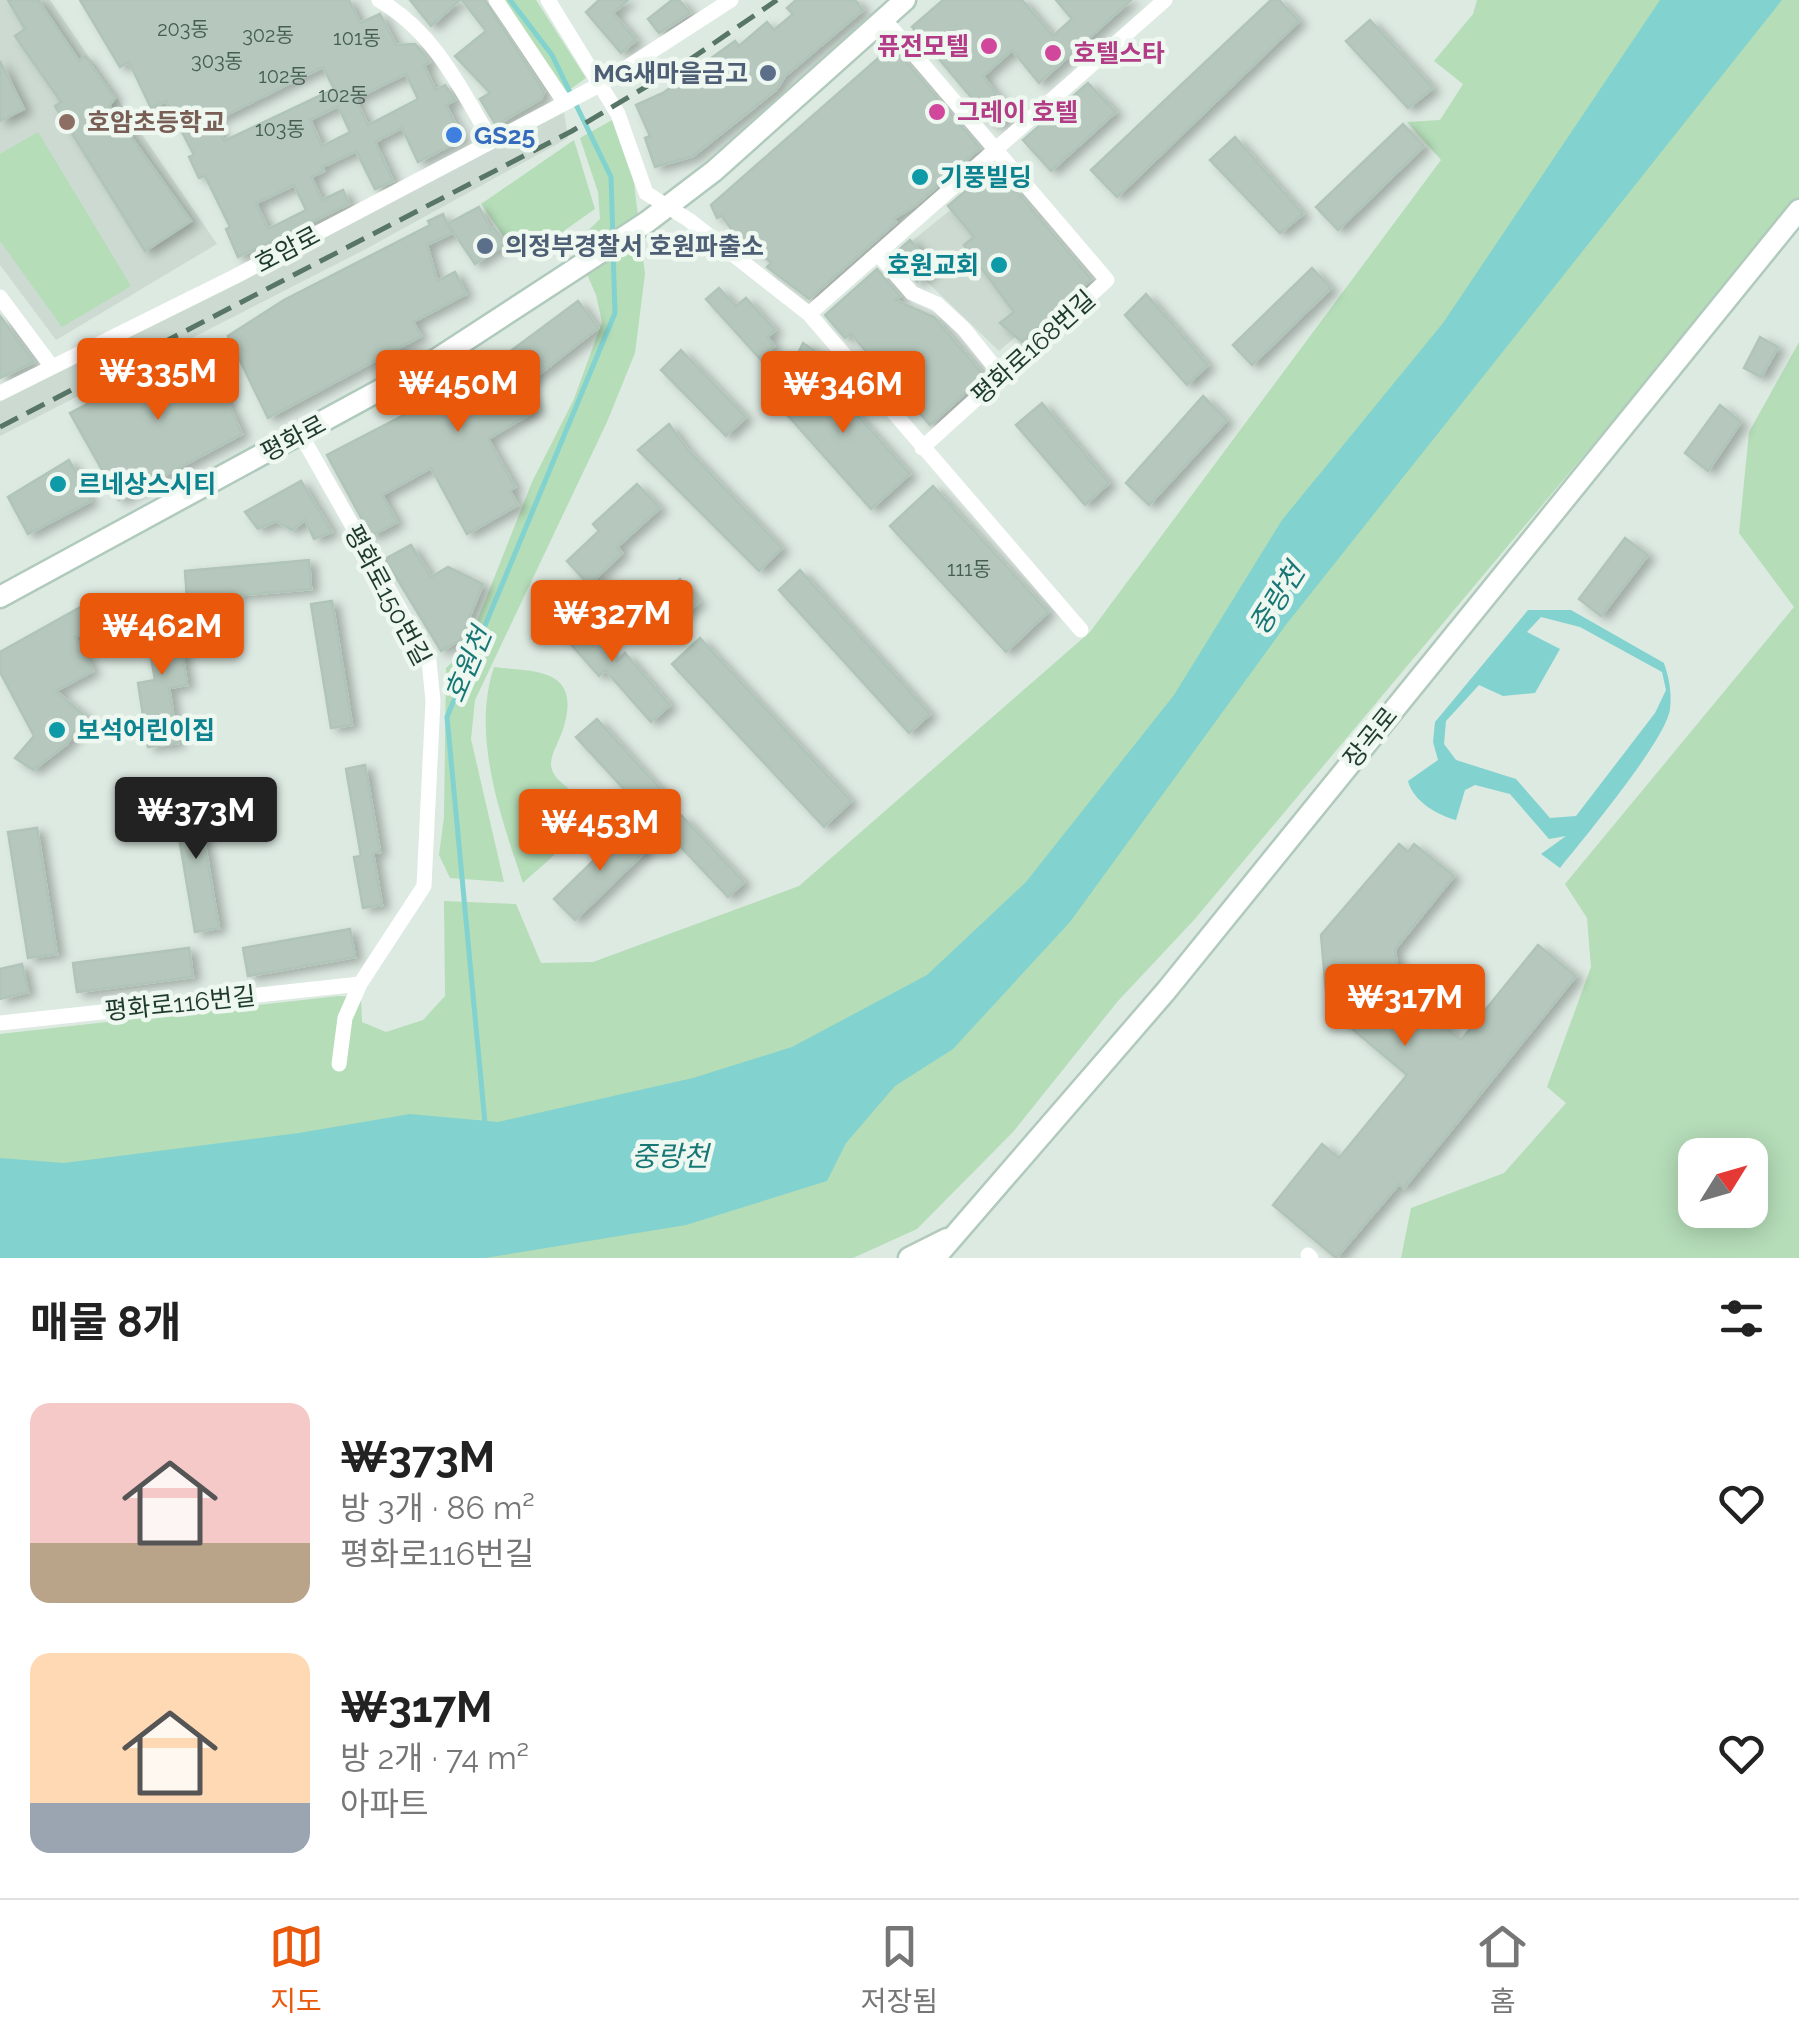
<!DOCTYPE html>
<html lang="ko">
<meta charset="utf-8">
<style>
:root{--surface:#fff;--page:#f2f2f2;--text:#222;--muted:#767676;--line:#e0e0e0;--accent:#ea580c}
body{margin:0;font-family:Raleway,"Noto Sans KR",sans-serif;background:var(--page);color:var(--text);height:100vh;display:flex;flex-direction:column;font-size:38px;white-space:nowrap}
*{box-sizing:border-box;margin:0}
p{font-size:32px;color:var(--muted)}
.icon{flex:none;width:55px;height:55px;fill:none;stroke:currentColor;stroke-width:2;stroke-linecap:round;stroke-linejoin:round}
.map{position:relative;height:1258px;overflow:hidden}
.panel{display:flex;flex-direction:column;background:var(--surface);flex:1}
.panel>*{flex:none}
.needle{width:65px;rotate:53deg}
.buttons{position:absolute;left:1678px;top:1138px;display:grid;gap:20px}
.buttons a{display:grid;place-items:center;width:90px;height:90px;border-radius:20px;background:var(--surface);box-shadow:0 5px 25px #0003;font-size:50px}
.price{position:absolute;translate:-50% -85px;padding:0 22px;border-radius:10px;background:var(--accent);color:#fff;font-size:32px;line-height:65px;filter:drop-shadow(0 2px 5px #0008)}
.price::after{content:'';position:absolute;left:50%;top:60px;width:30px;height:22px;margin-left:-15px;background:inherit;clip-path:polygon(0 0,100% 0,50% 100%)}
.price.current{background:#222;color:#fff}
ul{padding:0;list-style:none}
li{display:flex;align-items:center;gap:30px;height:250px;padding:0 30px}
li span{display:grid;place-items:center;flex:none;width:280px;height:200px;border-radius:20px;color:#555}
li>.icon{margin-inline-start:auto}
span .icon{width:120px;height:120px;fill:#fffc;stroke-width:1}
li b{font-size:42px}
h2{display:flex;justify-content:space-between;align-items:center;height:120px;padding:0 30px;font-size:42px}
.tab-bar{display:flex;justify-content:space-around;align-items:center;height:140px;border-top:2px solid var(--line);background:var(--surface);font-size:28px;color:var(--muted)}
.tab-bar a{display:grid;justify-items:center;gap:5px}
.tab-bar .current{color:var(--accent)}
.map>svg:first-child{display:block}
</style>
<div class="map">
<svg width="1799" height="1258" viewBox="0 0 1799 1258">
<defs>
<filter id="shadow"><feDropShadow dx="7" dy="4" stdDeviation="5" flood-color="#0004"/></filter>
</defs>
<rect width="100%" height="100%" fill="#ddeae2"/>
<g fill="#ccdad1">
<path d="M 0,0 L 50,0 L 217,244 L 56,340 L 0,265 Z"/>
<path d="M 564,112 L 568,138 L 366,249 L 0,436 L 0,402 Z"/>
<path d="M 995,174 L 1084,278 L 999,351 L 897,253 Z"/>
</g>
<g fill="#b5ddb8" fill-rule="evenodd">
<path d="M 502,0 L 536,0 L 586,78 L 565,93 Z"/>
<path d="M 1477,0 L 1799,0 L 1799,199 L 1194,920 L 1118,1001 L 1013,1132 L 917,1229 L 853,1258 L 0,1258 L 0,1034 L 338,996 L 361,997 L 362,1022 L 386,1032 L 423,1020 L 445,996 L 444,901 L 516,904 L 541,963 L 593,962 L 799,886 L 1090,632 L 1441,160 L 1407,122 L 1440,120 L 1463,84 L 1434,61 L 1473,14 Z"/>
<path d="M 612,120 L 634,183 L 645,274 L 635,353 L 607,422 L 475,700 L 471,739 L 504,882 L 450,878 L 439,855 L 444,817 L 446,668 L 466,649 L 532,482 L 574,399 L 602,322 L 596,295 L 574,244 L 600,219 L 598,192 L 580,138 Z"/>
<path d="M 38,132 L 131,286 L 62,327 L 0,241 L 0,154 Z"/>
<path d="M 574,140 L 595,209 L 521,261 L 481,204 Z"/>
<path d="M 1799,342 L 1799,1258 L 1401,1258 L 1411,1208 L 1504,1173 L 1566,1103 L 1547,1087 L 1591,967 L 1587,918 L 1565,884 L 1794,607 L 1739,533 L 1749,432 ZM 1695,1155 L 1750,1155 L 1750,1210 L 1695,1210 Z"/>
<path d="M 494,667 C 534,672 581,667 564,726 C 561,738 552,751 551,763 C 551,778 564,783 573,793 C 602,822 543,864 523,883 C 501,817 471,736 494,667 Z"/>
</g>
<g fill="#82d2cf" fill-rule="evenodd">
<path d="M 1660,0 L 1782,0 L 1285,626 L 1070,922 L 953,1049 L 895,1086 L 846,1143 L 827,1181 L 686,1225 L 485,1258 L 0,1258 L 0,1158 L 64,1163 L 299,1133 L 410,1114 L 498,1122 L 693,1078 L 792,1047 L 927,975 L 1026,882 L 1174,695 L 1282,520 L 1443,323 Z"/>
<path d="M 1528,610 L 1571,610 L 1664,663 C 1669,678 1672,692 1670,709 C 1666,740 1584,838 1560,868 L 1541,854 L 1566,836 L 1549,839 L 1510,794 L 1475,785 L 1465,790 L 1456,820 C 1437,815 1413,801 1408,781 L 1438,760 L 1433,742 L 1435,722 ZM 1541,617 L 1580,627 L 1662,672 L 1666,690 L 1655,713 L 1576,816 L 1550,818 L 1516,779 L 1456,760 L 1444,744 L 1446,721 L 1479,685 L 1503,696 L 1535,693 L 1560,649 L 1527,632 Z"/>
</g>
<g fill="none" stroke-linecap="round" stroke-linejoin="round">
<g stroke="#82d2cf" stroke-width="5">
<path d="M 510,0 L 552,55 L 611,177 L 613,239"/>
<path d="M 485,1123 L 447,717 L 615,313 L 613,250"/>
</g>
</g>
<g fill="#b6c8bd" stroke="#b0c4b8" stroke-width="2.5" fill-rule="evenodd" filter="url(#shadow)">
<path d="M 8,0 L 38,0 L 79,61 L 85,56 L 115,98 L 109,106 L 191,221 L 145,251 L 55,106 L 61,102 L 15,36 L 25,29 Z"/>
<path d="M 80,0 L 349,0 L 360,23 L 380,14 L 396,45 L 415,44 L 422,52 L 430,62 L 424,65 L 435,90 L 445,85 L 455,100 L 446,105 L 463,139 L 418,162 L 402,128 L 375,142 L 393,181 L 375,189 L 356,151 L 322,167 L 324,171 L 311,177 L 322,200 L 343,190 L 349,204 L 238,257 L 226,229 L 230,227 L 205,176 L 199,178 L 189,157 L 194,155 L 166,101 L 151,108 L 129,62 L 120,67 ZM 323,67 L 334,89 L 224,141 L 214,121 ZM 406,74 L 418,99 L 368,125 L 355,99 ZM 338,106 L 350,132 L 322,146 L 310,120 ZM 294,185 L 306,210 L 268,229 L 256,203 Z"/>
<path d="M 410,0 L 460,0 L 431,26 Z"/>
<path d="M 462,0 L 485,0 L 544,92 L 541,99 L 496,125 L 480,99 L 490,93 L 455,56 L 486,31 Z"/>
<path d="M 599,0 L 628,0 L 613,13 L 636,40 L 621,53 L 586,12 Z"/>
<path d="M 672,0 L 679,0 L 690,13 L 659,33 L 648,19 Z"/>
<path d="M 796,0 L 855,0 L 863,10 L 785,76 L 776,90 L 693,156 L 655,167 L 645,138 L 650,136 L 636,105 L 663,93 L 735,41 L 739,46 L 767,22 L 774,30 L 793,14 L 787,8 Z"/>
<path d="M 943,0 L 1022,0 L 1053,36 L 1072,19 L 1056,0 L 1131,0 L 1039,83 L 1012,50 L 983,76 L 1010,114 L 996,126 L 978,111 L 981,109 L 912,27 Z"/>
<path d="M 1271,0 L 1279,0 L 1299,21 L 1117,197 L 1091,170 Z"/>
<path d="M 1370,20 L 1433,88 L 1408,108 L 1346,41 Z"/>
<path d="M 892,46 L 980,148 L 916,205 L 893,219 L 896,222 L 809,299 L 767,267 L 771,263 L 754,246 L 747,251 L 722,216 L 717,218 L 711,205 Z"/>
<path d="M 0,61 L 24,109 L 0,121 Z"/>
<path d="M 1088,83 L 1116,112 L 1051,171 L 1023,140 Z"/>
<path d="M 1403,124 L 1424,146 L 1338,230 L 1316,207 Z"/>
<path d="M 1235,137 L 1303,214 L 1280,233 L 1210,160 Z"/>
<path d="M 995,166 L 1091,279 L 1022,342 L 1000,323 L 1014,312 L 964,245 L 974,237 L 948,206 Z"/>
<path d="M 479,207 L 491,230 L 494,228 L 505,244 L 475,264 L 448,224 L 452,233 L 427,245 L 437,281 L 455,272 L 466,294 L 413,322 L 421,336 L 268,418 L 228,336 L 284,300 L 430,225 L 428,221 L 443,214 L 447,224 Z"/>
<path d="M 910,240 L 934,267 L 917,282 L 893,255 Z"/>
<path d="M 1312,268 L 1331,288 L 1252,365 L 1233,345 Z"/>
<path d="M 877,269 L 900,296 L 895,300 L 934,317 L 984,376 L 930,425 L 851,334 L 845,338 L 825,315 Z"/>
<path d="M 719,288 L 736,306 L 746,298 L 775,330 L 767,337 L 774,346 L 761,360 L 706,299 Z"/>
<path d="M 1146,294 L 1208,365 L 1187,385 L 1125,315 Z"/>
<path d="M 578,301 L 598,328 L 524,386 L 538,409 L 488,439 L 515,487 L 510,491 L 518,505 L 467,534 L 431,468 L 382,495 L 397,522 L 371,536 L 327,455 L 473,379 Z"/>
<path d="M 0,316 L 34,362 L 0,378 Z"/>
<path d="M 1760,337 L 1778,347 L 1761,377 L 1744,368 Z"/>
<path d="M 803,343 L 818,353 L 811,363 L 910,474 L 871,509 L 783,410 L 814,382 L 792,366 Z"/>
<path d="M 202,345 L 242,434 L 119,500 L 70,413 Z"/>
<path d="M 681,350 L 746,417 L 726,436 L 661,370 Z"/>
<path d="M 1203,396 L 1227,420 L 1149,505 L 1126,483 Z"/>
<path d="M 1042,403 L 1109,483 L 1085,505 L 1016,425 Z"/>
<path d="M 1720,405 L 1741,422 L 1708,471 L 1685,453 Z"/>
<path d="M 669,424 L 687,449 L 782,548 L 759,571 L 638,450 Z"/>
<path d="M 69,460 L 91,501 L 28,534 L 8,497 Z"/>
<path d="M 301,481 L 332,532 L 314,539 L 305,520 L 292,530 L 276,521 L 258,529 L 245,512 Z"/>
<path d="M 637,484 L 660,508 L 617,547 L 622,553 L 589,585 L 567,561 L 599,531 L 593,524 Z"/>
<path d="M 933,486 L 1048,612 L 1006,652 L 890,526 Z"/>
<path d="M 1625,538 L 1648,555 L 1601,616 L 1579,599 Z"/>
<path d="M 411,545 L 431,577 L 448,567 L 483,584 L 460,640 L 441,651 L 385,559 Z"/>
<path d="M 309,560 L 311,589 L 187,600 L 185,571 Z"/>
<path d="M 800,570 L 930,714 L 909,733 L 779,590 Z"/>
<path d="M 680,579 L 699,602 L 684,615 L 665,591 Z"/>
<path d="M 332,601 L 352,725 L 331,728 L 311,604 Z"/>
<path d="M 86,604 L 97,626 L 75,637 L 93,671 L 56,691 L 85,716 L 67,744 L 33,770 L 15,758 L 34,736 L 0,672 L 0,652 Z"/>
<path d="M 570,607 L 617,661 L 625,653 L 670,705 L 651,722 L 605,670 L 599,676 L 552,623 Z"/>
<path d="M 176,610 L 187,685 L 169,688 L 178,743 L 148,747 L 138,683 L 155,680 L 144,615 Z"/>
<path d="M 700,638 L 851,801 L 824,827 L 672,664 Z"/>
<path d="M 597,719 L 664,793 L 644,811 L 576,737 Z"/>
<path d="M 365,765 L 380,852 L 373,853 L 382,905 L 363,908 L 354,857 L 361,856 L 346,769 Z"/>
<path d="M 196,792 L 219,928 L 195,932 L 172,796 Z"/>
<path d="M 681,815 L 744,882 L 728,897 L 665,830 Z"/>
<path d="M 37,828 L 57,954 L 28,958 L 8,832 Z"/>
<path d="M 626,829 L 647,850 L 575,920 L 554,899 Z"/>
<path d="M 1399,844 L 1408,852 L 1414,844 L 1454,876 L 1395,949 L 1399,989 L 1461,1040 L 1538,945 L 1576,976 L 1404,1188 L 1399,1184 L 1336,1258 L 1273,1205 L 1322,1144 L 1339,1158 L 1407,1075 L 1338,1017 L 1328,1015 L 1321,935 Z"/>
<path d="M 350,929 L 355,957 L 248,976 L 243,948 Z"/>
<path d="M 189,948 L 193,977 L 77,992 L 73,963 Z"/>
<path d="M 22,964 L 28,992 L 0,999 L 0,969 Z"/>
</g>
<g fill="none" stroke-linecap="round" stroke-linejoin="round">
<defs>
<g id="secondary">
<path d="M 0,597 L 437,359 L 647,222 L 714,171 L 905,0"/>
<path d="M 909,1258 L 947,1239"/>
<path d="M 935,1258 L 1166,991 L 1799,210"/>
</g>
</defs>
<use href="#secondary" stroke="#b0cabc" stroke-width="25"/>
<g stroke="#fff" stroke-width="15">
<path d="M 379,0 C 434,32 460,87 491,140"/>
<path d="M 496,0 L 565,103"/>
<path d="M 548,0 L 618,114 L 646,193 L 689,220 L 809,314 L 1081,630"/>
<path d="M 884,19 L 1107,280 L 922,448"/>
<path d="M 878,254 L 912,293 L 937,304 L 964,329 L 1002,376"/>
<path d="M 0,297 L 52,367"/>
<path d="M 809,314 L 1165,0"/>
<path d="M 0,393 L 234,277 L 601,84 L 731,0"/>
<path d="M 301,435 L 429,661 L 433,701 L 424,886 L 360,984 L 345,1018 L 339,1064"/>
<path d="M 0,1023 L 360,984"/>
<path d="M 1308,1255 L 1311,1258"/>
</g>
<use href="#secondary" stroke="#fff" stroke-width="20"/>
<path stroke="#587668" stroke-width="5" stroke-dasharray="20 10" stroke-linecap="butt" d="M 0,427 L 572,131 L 679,67 L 777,0"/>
</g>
<g fill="#d1479c" stroke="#eef7f0" stroke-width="4">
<circle cx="989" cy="46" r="10"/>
<circle cx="1053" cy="53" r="10"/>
<circle cx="937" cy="112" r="10"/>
</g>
<g fill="#5c6f8a" stroke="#eef7f0" stroke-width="4">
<circle cx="768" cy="73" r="10"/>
<circle cx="485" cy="246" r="10"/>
</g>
<circle fill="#8d6e63" stroke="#eef7f0" stroke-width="4" cx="67" cy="122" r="10"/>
<circle fill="#3f7fe0" stroke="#eef7f0" stroke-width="4" cx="454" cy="135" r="10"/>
<g fill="#0f9aa8" stroke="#eef7f0" stroke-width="4">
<circle cx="920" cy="177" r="10"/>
<circle cx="999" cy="265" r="10"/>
<circle cx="58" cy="484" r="10"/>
<circle cx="57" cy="730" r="10"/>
</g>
<g text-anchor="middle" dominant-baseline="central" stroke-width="9" stroke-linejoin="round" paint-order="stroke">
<g font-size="20" fill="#445e51">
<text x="183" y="29">203동</text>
<text x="268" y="35">302동</text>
<text x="357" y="38">101동</text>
<text x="217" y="61">303동</text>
<text x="283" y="76">102동</text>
<text x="343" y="95">102동</text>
<text x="280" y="129">103동</text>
<text x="969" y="569">111동</text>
</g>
<g font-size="25" font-weight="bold" fill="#b23c85" stroke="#eef7f0" text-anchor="start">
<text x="969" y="46" text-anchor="end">퓨전모텔</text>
<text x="1073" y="53">호텔스타</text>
<text x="957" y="112">그레이 호텔</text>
</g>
<g font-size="25" font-weight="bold" fill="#4e5e75" stroke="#eef7f0" text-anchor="end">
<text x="748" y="73">MG새마을금고</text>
<text x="505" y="246" text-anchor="start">의정부경찰서 호원파출소</text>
</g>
<g font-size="25" font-weight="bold" fill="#785e54" stroke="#eef7f0" text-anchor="start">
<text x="87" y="122">호암초등학교</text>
</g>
<g font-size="25" font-weight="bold" fill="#366cbe" stroke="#eef7f0" text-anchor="start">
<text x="474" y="135">GS25</text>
</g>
<g font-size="25" font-weight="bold" fill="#0d838f" stroke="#eef7f0" text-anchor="start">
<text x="940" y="177">기풍빌딩</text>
<text x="979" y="265" text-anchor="end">호원교회</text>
<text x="78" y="484">르네상스시티</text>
<text x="77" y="730">보석어린이집</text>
</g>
<g font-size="25" fill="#1e3a2d" stroke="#eef7f0">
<text transform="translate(287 249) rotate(-28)">호암로</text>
<text transform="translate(1033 347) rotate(-42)">평화로168번길</text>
<text transform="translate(293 438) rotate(-28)">평화로</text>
<text transform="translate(388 595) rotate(62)">평화로150번길</text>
<text transform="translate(1370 737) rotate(-51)">장곡로</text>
<text transform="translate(180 1003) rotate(-6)">평화로116번길</text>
</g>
<g font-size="28" font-style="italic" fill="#177775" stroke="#eef7f0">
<text transform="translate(1277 599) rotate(-58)">중랑천</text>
<text transform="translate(468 665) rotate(-67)">호원천</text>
<text x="670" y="1156">중랑천</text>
</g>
</g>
</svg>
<div class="buttons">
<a><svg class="needle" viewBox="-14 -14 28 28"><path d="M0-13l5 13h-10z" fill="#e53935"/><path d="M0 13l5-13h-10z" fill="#767676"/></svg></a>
</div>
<b class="price" style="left:158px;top:423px">₩335M</b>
<b class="price" style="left:458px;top:435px">₩450M</b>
<b class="price" style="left:843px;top:436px">₩346M</b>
<b class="price" style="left:612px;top:665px">₩327M</b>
<b class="price" style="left:162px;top:678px">₩462M</b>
<b class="price current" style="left:196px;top:862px">₩373M</b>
<b class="price" style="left:600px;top:874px">₩453M</b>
<b class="price" style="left:1405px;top:1049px">₩317M</b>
</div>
<section class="panel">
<h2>매물 8개<svg class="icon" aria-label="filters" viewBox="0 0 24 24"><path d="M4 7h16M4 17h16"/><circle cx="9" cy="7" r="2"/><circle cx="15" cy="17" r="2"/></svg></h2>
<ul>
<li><span style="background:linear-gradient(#f6c9c9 70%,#b9a48a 0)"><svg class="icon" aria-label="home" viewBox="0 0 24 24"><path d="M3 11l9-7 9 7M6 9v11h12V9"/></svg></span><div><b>₩373M</b><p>방 3개 · 86 m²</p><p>평화로116번길</p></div><svg class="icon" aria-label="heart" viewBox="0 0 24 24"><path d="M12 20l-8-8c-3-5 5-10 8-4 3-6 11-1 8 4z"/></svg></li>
<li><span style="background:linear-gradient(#ffd9b3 75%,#9aa5b1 0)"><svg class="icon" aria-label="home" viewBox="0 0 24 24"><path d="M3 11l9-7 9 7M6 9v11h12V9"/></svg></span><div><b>₩317M</b><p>방 2개 · 74 m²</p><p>아파트</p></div><svg class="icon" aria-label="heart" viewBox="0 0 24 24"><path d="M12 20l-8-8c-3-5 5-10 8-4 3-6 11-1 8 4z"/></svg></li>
</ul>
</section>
<nav class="tab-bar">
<a class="current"><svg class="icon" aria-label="map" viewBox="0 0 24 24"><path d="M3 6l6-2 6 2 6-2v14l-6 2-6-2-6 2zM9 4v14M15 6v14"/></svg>지도</a>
<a><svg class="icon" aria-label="saved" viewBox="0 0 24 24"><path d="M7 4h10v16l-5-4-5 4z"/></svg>저장됨</a>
<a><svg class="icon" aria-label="home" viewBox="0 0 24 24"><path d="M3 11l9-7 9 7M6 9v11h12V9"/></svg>홈</a>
</nav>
